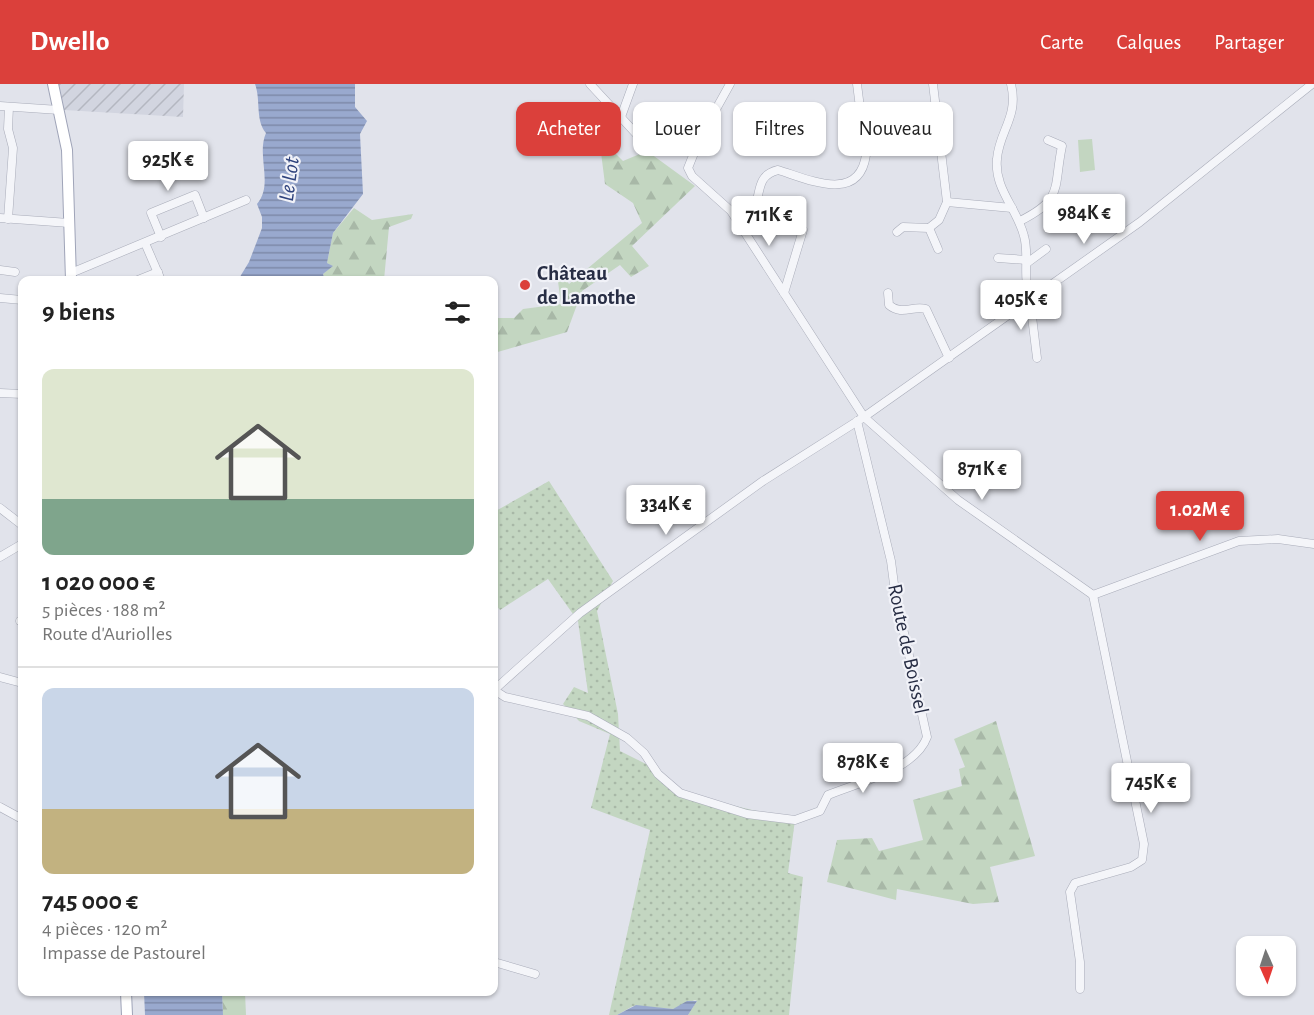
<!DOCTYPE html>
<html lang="fr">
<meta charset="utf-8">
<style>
:root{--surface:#fff;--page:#f2f2f2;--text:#222;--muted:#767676;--line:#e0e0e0;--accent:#db403b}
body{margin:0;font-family:"Alegreya Sans",sans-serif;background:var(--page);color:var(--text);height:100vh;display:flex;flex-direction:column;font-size:22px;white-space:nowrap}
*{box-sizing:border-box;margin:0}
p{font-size:20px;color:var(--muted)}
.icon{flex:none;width:33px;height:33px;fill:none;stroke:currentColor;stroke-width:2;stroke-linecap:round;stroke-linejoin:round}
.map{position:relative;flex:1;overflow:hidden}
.details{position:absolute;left:18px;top:192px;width:480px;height:720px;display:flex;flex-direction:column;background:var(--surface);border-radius:12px;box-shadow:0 2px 4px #0004}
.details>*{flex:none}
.hud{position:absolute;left:516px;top:18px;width:570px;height:54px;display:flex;gap:12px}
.needle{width:39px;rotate:177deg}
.buttons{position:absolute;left:1236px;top:852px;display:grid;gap:12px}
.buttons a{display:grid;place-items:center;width:60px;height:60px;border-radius:12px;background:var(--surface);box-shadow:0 2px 4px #0004;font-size:30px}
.price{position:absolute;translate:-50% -51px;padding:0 14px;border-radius:6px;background:#fff;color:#222;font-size:20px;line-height:39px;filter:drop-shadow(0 2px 3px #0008)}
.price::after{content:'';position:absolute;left:50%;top:36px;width:18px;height:14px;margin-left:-9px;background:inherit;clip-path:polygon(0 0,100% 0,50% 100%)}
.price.current{background:var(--accent);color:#fff}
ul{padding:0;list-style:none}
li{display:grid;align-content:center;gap:12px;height:318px;padding:0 24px}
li+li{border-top:2px solid var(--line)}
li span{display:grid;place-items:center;height:186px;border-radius:12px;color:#555}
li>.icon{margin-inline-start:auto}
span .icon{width:108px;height:108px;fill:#fffc;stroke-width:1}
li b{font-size:26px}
h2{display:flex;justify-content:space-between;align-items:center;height:72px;padding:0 24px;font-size:26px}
.pill{padding:0 21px;border-radius:12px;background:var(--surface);box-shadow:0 2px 4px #0004;font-size:21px;line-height:54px}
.pill.current{background:var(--accent);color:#fff}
header{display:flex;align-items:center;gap:36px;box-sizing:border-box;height:84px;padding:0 30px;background:var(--accent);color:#fff}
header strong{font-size:28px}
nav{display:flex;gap:33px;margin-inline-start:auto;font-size:21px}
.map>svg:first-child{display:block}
</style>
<header>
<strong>Dwello</strong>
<nav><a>Carte</a><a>Calques</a><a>Partager</a></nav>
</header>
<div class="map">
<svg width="1314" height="931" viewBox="0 0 1314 931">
<defs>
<pattern id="industrial-furrows" width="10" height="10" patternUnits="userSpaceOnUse" patternTransform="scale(1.5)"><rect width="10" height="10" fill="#d2d5e0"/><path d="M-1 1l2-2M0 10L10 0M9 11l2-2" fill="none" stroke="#b4b7c1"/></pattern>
<pattern id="green-dots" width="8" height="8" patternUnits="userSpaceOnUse" patternTransform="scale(1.5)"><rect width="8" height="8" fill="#c3d6c1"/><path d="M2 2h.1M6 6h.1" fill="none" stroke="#a8b8a7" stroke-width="1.8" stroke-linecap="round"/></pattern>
<pattern id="forest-firs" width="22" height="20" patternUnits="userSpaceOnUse" patternTransform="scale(1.5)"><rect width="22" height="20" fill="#c3d6c1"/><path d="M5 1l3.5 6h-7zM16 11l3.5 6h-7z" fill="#a8b8a7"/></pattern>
<pattern id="water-rules" width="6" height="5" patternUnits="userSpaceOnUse" patternTransform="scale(1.5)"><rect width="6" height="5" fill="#99a9ce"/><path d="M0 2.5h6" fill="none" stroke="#7d8aa9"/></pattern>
</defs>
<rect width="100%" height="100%" fill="#e1e3eb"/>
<path fill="url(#industrial-furrows)" d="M 58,0 L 184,0 L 183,33 L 64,26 Z"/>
<path fill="url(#green-dots)" d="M 549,397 L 613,497 L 597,527 L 618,630 L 620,667 L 654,684 L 676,708 L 795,736 L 788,789 L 803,793 L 789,931 L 688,931 L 697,917 L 695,916 L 673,925 L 633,922 L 617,931 L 609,931 L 650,746 L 591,724 L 610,650 L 579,637 L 563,620 L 574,603 L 588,609 L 578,537 L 548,495 L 500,526 L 494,519 L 494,428 Z"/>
<g fill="url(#forest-firs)">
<path d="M 599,53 L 623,77 L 647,67 L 695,102 L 632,162 L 649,182 L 631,193 L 620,181 L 582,207 L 567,248 L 494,269 L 494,234 L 514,234 L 523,225 L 561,220 L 557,190 L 561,187 L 569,200 L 642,139 L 633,119 L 605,100 Z"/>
<path d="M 354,124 L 372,136 L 413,130 L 411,135 L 389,143 L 384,196 L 325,196 L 323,190 L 332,182 L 327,179 L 333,149 Z"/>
<path d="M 996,637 L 1035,772 L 990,783 L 999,818 L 973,820 L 897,805 L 896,816 L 827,798 L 837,756 L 872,754 L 879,767 L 923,756 L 913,716 L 962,702 L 959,685 L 965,683 L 954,655 Z"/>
<path d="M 222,908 L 245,908 L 246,931 L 223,931 Z"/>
</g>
<path fill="#c3d6c1" d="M 1092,55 L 1095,86 L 1080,88 L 1078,56 Z"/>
<g fill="url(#water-rules)">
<path d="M 255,0 L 355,0 L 355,23 L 367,37 L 360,50 L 363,110 L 333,149 L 327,179 L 333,182 L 323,190 L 325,196 L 238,196 L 249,178 L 262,144 L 262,133 L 257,120 C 274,100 256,72 266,49 C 255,36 261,16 255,0 Z"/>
<path d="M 144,908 L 222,908 L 223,931 L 145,931 Z"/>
<path d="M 687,917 L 697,917 L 688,931 L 617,931 L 636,921 L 673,925 Z"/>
</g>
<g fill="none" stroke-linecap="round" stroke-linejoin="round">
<defs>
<g id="minor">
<path d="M 590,0 L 641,55"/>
<path d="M 730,0 L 700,54 L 688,84 L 692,92 L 731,127 L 864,333 L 958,416 L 1093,511"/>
<path d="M 1011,0 C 1019,33 999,47 997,75 C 994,105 1017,124 1024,152 C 1030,173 1021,196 1032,215"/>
<path d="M 0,22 L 59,26"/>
<path d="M 621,33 L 633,0"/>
<path d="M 947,118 L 1012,124"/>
<path d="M 0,134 L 69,139"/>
<path d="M 8,135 L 13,64 L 8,45 L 9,23"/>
<path d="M 1020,137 C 1064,115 1053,105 1062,62 L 1048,56"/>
<path d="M 739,138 C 742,136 749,133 751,130 C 763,114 753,92 778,86 C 808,95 859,120 866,71 L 857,0"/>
<path d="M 929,144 L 938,165"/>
<path d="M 897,148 L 903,143 L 929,144 L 939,136 L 947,118 L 933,0"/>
<path d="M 161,153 L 151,129 L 195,111 L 204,134"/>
<path d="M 145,159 L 161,196"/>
<path d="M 998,174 L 1027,176"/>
<path d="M 1027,179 L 1046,165"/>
<path d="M 0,186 L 15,188"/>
<path d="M 71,189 L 246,116"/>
<path d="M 138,196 L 158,188"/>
<path d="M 784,209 L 803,146"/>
<path d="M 888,209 L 889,221 C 902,232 913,221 926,225 L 949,274"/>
<path d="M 0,214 L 22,216"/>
<path d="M 1030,216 L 1037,274"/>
<path d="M 0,309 L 22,310"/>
<path d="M 0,424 L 22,441"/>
<path d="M 0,473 L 22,460"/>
<path d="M 1093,511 L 1239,457 L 1278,455 L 1314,460"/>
<path d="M 20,537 L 22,537"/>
<path d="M 0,593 L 22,599"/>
<path d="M 494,606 L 580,529 L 763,397 L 864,333 L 1140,138 L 1312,0"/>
<path d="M 494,606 L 505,613 L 588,632 L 627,654 L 644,669 L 658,690 L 680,709 L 747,730 L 795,736 L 820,727 L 828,711 C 859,698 915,686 927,653 L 895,508 L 891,477 L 857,337"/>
<path d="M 0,723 L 22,735"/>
<path d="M 494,878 L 535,890"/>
<path d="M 1080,905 L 1080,878 L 1070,808 L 1075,799 L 1131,783 L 1142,776 L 1144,760 L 1093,511"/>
</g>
<g id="major">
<path d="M 53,0 L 67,66 L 71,196"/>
<path d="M 126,908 L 127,931"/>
</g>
</defs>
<use href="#minor" stroke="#a9acb9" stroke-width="9"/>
<use href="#major" stroke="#9fa4b8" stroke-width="12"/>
<use href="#minor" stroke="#f4f5f9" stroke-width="8"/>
<use href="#major" stroke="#fff" stroke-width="10"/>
</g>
<circle fill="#db403b" stroke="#f1f2f8" stroke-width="2" cx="525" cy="201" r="6"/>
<g text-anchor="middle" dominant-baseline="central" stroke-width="4.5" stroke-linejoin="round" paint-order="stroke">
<g font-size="21" font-weight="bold" fill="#272d44" stroke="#f1f2f8" text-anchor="start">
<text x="537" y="189">Château<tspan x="537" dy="24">de Lamothe</tspan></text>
</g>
<g font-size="21" fill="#272d44" stroke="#f1f2f8">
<text transform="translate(908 565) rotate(78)">Route de Boissel</text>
</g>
<g font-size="22" font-style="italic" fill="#2e427c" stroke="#f1f2f8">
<text transform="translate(289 95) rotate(-82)">Le Lot</text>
</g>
</g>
</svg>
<div class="buttons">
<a><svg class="needle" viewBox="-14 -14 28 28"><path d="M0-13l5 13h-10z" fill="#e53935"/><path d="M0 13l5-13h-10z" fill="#767676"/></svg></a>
</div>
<b class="price" style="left:168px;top:108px">925K €</b>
<b class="price" style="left:1084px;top:161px">984K €</b>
<b class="price" style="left:769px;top:163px">711K €</b>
<b class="price" style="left:1021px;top:247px">405K €</b>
<b class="price" style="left:982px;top:417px">871K €</b>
<b class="price" style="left:666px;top:452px">334K €</b>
<b class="price current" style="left:1200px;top:458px">1.02M €</b>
<b class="price" style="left:863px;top:710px">878K €</b>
<b class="price" style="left:1151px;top:730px">745K €</b>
<div class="hud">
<a class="pill current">Acheter</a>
<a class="pill">Louer</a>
<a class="pill">Filtres</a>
<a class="pill">Nouveau</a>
</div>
<section class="details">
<h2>9 biens<svg class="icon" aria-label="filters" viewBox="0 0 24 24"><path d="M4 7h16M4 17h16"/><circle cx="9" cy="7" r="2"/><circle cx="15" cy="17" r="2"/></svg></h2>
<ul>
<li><span style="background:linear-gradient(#dfe7d0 70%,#7fa58c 0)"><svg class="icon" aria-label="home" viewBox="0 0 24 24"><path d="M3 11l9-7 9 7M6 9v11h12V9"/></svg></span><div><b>1 020 000 €</b><p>5 pièces · 188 m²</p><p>Route d'Auriolles</p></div></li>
<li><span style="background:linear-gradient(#c9d6e8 65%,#c2b280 0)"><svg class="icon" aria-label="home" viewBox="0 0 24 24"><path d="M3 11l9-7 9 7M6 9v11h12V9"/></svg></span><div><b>745 000 €</b><p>4 pièces · 120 m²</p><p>Impasse de Pastourel</p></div></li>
</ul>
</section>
</div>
